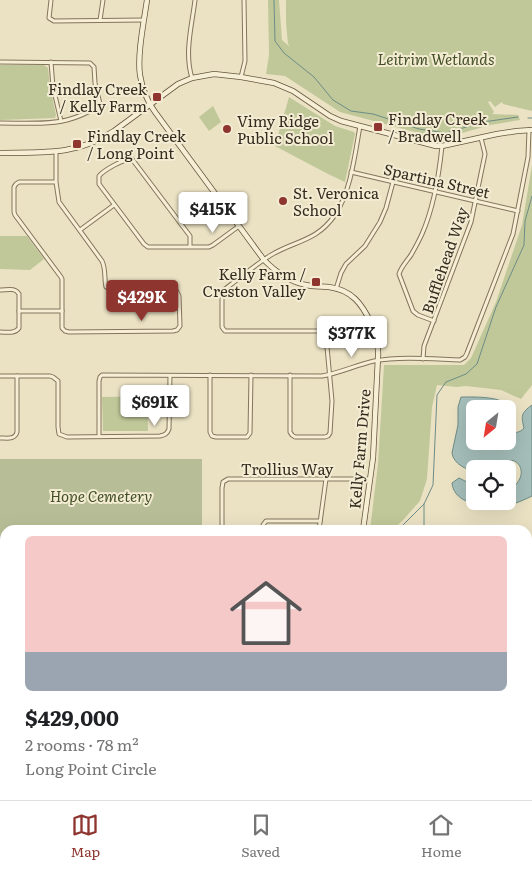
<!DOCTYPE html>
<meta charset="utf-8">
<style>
:root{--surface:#fff;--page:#f2f2f2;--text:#202124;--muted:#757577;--line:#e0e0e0;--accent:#8f3530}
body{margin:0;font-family:Literata,serif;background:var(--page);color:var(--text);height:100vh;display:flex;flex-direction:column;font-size:19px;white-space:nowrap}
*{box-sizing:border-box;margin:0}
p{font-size:16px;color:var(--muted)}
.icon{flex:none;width:28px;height:28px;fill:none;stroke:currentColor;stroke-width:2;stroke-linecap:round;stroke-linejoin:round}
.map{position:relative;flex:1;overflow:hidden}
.side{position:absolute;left:0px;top:525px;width:532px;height:275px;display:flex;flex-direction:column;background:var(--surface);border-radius:15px 15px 0 0;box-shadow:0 5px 20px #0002}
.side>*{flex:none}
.needle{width:32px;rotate:210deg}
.buttons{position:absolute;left:466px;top:400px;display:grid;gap:10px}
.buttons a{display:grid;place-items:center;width:50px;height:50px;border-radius:8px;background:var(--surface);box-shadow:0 5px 20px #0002;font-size:25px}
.price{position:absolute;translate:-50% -42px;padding:0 11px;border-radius:5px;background:#fff;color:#222;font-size:16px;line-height:32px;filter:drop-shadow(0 1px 2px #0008)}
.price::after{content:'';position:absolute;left:50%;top:30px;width:15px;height:11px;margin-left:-8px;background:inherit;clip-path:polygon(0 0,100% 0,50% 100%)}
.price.selected{background:var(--accent);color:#fff}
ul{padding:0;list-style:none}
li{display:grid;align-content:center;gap:10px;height:265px;padding:0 25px}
li span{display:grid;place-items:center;height:155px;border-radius:8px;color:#555}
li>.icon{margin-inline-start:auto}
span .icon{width:90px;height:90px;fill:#fffc;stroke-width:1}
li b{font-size:21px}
.dock{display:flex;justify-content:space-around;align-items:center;height:70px;border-top:1px solid var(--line);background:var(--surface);font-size:14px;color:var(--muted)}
.dock a{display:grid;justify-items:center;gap:2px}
.dock .selected{color:var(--accent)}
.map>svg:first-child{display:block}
</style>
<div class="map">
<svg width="532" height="800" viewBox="0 0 532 800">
<rect width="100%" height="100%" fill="#ebe2c4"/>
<g fill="#c0c899">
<path d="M 268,0 L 279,0 L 282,40 L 290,47 L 288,44 L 286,23 L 286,0 L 532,0 L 532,111 L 503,104 L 502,102 L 495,107 L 490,101 L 488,102 L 494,112 L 492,114 L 518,115 L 520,120 L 490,125 L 441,139 L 340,112 L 285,76 L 266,74 L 269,55 Z"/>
<path d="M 0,65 L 44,65 L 48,68 L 50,87 L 56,115 L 55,118 L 0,120 Z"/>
<path d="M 289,97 L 335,126 L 354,132 L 355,134 L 345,182 L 328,174 L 275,146 Z"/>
<path d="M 213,106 L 221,122 L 209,131 L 199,117 Z"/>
<path d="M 532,165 L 532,385 L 521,399 L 501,390 L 466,386 L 457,387 L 437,385 L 432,407 L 427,479 L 420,501 L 403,520 L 393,530 L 370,530 L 378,464 L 384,365 L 464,365 L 471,358 L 496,302 L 522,225 Z"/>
<path d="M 0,236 L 27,236 L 44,259 L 30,270 L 0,269 Z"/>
<path d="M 147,396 L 148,431 L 103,431 L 102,397 Z"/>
</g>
<path fill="#b7be97" d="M 0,459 L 202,459 L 202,530 L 5,530 L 5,564 L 0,564 Z"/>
<path fill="#a5beb9" stroke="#6d8c86" d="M 461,397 C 471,397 501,396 506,405 C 507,406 506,407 507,409 L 475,409 L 475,441 L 508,441 L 508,430 C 513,434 520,433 524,428 C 521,416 521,413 532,405 L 532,496 C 510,507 490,512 466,501 C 458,497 453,492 452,483 L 459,478 L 475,486 L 475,501 L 508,501 L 508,490 C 532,478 519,452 503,463 L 502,466 L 506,469 L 475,469 L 475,473 C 466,468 454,465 452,453 L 458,425 L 458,407 Z"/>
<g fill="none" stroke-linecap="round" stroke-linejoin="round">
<g stroke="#6d8c86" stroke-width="1">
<path d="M 274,0 L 275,41 L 284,53 L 314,77 L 333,100 L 351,111 L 373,114 L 419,129 L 446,133 L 483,122 L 518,117"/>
<path d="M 528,118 L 532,118"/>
<path d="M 424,504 L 424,530"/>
<path d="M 398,530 L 424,504 L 433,485 L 437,395 L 446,382 L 466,374 L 477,364 L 496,307 L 524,245 L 525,221 L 532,196"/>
<path d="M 528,564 L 532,563"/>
<path d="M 59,795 L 60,800"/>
</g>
<defs>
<g id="street">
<path d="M 51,0 L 49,18 L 54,21 L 144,20"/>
<path d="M 100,20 L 103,0"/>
<path d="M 0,62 L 90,63 L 94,67 L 95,83 L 100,104 L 99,106 C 89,112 79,117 67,120 C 46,125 22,123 0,123"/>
<path d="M 51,62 L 53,87 L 61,121"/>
<path d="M 241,77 L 245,61 L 244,0"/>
<path d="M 192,78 C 184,53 192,25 195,0"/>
<path d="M 56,152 L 56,182 L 59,202 L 102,261 C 106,269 104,278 106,287 L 110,289 L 172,289 L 176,290 L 179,296 L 180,326 L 177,330 L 173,331 L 69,332 L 65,331 L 62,328 L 62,279 L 61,277 L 15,215 L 14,212 L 14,187 L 16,184 L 19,182 L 56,182"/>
<path d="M 351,172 L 518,211"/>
<path d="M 80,230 L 114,205"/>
<path d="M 190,247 L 190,236 L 132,159 C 125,158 104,170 99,176 L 99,184 L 144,244 L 148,247 L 209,247 L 213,245 L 239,226"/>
<path d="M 336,289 L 341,273 L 346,264 L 365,246 L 380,222 L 386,208 L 393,182"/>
<path d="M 0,290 C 7,290 15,287 19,294 L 19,328 C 15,334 7,332 0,332"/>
<path d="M 19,311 L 62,311"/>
<path d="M 434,321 L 418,315 L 413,311 L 399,274 C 401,267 407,261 411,255 C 415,248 419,241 422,234 C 434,207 439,175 442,146"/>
<path d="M 423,359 L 424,346 L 471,222 L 485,154 L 481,138"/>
<path d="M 210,375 L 210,432 L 212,436 L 216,437 L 247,437 L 250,433 L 251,375"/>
<path d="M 290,375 L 290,432 L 292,435 L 295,437 L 325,437 L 328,436 L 330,433 L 332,401 L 326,336 L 323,332 L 321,331 L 225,331 L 222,327 L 222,294 L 225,289 C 240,278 255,265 271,255 C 296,240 316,242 335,215 C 351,191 355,154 360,126"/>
<path d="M 0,376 L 50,376 L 53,377 L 58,381 L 58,427 L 59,434 L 67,437 L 160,436 C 165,435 167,434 169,429 L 170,376"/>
<path d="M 99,436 L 99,381 L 100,377 L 102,375 L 322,376 C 340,373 356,365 374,361 C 401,356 432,359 460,360 L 465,357 L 467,353 L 513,234 L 528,157 L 529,130"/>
<path d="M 0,438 C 7,438 15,440 17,432 L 17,376"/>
<path d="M 222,530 L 222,488 L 223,482 L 228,479 L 370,479"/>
<path d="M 263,530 L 263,525 L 266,521 L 320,521"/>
<path d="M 319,530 L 326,479"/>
</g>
<g id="secondary">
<path d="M 147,0 C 144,21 137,55 140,75 C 142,88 147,101 155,112 L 264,260 C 276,272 290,282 306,285 C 314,287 322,286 329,287 C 352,290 362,304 371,323 C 375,334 379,345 378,357 L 373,458 L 363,530"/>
<path d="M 0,153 C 43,152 76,156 114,131 L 178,84 L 192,78 L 214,74 L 241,77 L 274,83 L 293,91 L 330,116 L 341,121 L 436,146 L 442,146 L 497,134 L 517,131 L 532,130"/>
<path d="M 0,662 L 5,662"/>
<path d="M 528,777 L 532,777"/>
<path d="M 0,778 L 5,778"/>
</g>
</defs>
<use href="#street" stroke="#84745c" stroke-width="5"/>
<use href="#secondary" stroke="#66553f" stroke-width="6"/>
<use href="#street" stroke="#f6efd6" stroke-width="3"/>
<use href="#secondary" stroke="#f6efd6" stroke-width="4.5"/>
</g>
<g fill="#8f3530" stroke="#f3ecd3" stroke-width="2">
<rect x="152" y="92" width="10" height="10" rx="2.5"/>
<rect x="373" y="122" width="10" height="10" rx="2.5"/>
<circle cx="227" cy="129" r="5"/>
<rect x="72" y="139" width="10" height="10" rx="2.5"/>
<circle cx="283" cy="201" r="5"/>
<rect x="311" y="277" width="10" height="10" rx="2.5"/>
</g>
<g text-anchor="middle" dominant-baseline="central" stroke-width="4" stroke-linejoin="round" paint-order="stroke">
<g font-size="15" font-style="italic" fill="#435027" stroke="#f3ecd3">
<text x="436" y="58">Leitrim Wetlands</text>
<text x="101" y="495">Hope Cemetery</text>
</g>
<g font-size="15" fill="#352b1f" stroke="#f3ecd3" text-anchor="start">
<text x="147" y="88" text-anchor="end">Findlay Creek<tspan x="147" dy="17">/ Kelly Farm</tspan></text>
<text x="388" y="118">Findlay Creek<tspan x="388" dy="17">/ Bradwell</tspan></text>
<text x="237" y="120">Vimy Ridge<tspan x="237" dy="17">Public School</tspan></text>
<text x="87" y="135">Findlay Creek<tspan x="87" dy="17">/ Long Point</tspan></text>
<text x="293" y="192">St. Veronica<tspan x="293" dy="17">School</tspan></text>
<text x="306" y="273" text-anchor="end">Kelly Farm /<tspan x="306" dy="17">Creston Valley</tspan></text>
</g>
<g font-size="15" fill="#352b1f" stroke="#f3ecd3">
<text transform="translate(437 180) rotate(13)">Spartina Street</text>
<text transform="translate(444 260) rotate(-71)">Bufflehead Way</text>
<text transform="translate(359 449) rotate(-85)">Kelly Farm Drive</text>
<text x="287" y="468">Trollius Way</text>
</g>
</g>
</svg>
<div class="buttons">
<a><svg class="needle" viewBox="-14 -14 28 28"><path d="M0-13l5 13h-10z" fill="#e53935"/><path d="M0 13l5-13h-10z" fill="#757577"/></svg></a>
<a><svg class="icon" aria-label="locate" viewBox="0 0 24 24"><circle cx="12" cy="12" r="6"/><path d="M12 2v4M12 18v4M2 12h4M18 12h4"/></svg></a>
</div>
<b class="price" style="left:213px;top:234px">$415K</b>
<b class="price selected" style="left:142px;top:322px">$429K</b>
<b class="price" style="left:352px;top:358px">$377K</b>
<b class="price" style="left:155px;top:427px">$691K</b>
<section class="side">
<ul>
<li><span style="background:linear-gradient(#f6c9c9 75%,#9aa5b1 0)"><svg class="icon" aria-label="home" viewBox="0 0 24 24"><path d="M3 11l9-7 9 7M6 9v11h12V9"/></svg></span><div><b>$429,000</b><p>2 rooms · 78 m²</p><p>Long Point Circle</p></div></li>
</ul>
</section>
</div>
<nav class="dock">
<a class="selected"><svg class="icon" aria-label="map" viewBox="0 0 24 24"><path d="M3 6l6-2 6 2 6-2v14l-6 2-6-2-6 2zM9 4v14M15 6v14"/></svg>Map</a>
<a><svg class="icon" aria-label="saved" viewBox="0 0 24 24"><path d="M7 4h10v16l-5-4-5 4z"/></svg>Saved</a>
<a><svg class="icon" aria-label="home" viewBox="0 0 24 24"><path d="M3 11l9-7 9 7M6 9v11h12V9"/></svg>Home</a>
</nav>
